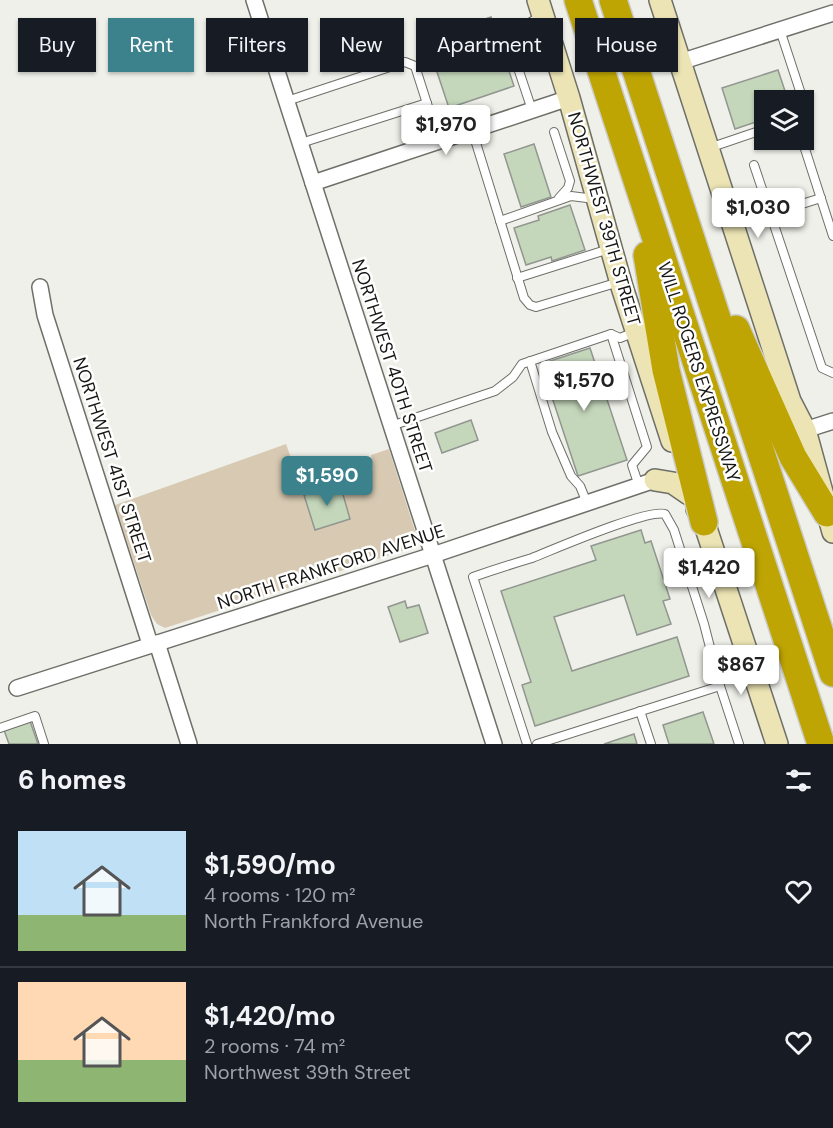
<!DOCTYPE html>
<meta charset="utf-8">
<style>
:root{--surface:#171b24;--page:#20242c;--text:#f1f3f6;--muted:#9ea1a6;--line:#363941;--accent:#3c828d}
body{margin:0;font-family:"DM Sans",sans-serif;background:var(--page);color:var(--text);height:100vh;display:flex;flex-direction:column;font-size:22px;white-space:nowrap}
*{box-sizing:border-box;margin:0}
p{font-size:20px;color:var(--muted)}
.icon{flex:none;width:33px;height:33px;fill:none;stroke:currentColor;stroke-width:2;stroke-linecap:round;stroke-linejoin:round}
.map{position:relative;height:744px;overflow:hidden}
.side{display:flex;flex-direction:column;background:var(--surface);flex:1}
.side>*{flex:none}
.top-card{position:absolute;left:18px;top:18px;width:798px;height:54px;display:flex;gap:12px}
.fabs{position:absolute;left:754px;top:90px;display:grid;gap:12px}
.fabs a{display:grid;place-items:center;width:60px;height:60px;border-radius:0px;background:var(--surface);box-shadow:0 2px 4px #0004;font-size:30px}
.price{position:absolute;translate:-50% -51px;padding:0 14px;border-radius:6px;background:#fff;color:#222;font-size:20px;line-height:39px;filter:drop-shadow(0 2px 3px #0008)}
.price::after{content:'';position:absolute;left:50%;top:36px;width:18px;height:14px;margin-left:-9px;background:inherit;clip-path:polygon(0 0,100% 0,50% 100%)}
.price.active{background:var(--accent);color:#fff}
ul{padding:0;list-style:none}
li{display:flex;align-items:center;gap:18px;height:150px;padding:0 18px}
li+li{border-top:2px solid var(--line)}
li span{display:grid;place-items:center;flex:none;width:168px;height:120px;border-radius:0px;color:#555}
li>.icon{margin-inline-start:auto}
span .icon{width:72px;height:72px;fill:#fffc;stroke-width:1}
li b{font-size:26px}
h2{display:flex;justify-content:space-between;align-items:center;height:72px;padding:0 18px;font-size:26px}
.pill{padding:0 21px;border-radius:0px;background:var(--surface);box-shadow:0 2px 4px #0004;font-size:21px;line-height:54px}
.pill.active{background:var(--accent);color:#fff}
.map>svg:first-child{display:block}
</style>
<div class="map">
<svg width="833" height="744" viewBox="0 0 833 744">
<rect width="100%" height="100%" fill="#eff0e9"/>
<path fill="#d8cab2" d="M 286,444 L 297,475 L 304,476 L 310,491 L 373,470 L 371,455 L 389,449 L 415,531 L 411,548 L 165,628 L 157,624 L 151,615 L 115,505 Z"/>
<g fill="#c4d7bb" stroke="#929690" stroke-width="1.5">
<path d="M 491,17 L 514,86 L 449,108 L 426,39 Z"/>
<path d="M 778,70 L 788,100 L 765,100 L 765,119 L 735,129 L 722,88 Z"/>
<path d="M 534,144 L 551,197 L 521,207 L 504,154 Z"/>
<path d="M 570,205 L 585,250 L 552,261 L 551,257 L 526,265 L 514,228 L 539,220 L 538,216 Z"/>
<path d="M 590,348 L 627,460 L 578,476 L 541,364 Z"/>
<path d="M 471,420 L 478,440 L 442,453 L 435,433 Z"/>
<path d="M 340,484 L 350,519 L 315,530 L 304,495 Z"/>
<path d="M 641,530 L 645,543 L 651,541 L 670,599 L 663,601 L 671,624 L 637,635 L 624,595 L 554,617 L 572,671 L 677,637 L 689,676 L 535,726 L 522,685 L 531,682 L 501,591 L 596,560 L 591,546 Z"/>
<path d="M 405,601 L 407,608 L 419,605 L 428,633 L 400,642 L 388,607 Z"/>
<path d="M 703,712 L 714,744 L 669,744 L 663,725 Z"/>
<path d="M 30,721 L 38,744 L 9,744 L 4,730 Z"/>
<path d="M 634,734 L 637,744 L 604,744 Z"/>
</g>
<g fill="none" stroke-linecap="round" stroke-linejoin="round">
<defs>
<g id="service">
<path d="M 780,30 L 803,100"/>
<path d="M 287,101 L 405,62 L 415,66 L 439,141"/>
<path d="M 532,110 L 509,41 L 514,31 L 542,16"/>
<path d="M 472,130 L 524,298 L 530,305 L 536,307 L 619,282"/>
<path d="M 554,132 L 570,181 L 568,188 L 559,198"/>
<path d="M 301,143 L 427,103"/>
<path d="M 709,148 L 765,129"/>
<path d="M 805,149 L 833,236"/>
<path d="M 754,165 L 822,368 L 833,373"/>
<path d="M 500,221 L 571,196 L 595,199"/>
<path d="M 735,225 L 821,198"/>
<path d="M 517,278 L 609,249"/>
<path d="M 611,334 L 647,447 L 632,465 L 639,486"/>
<path d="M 530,361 L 552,432 L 571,476 L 580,486 L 587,503"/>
<path d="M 391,426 L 495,391 L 513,377 L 522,364 L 611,334 L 620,338 L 635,332"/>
<path d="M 720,686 L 739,744"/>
<path d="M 640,711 L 651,744"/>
<path d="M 0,728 L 35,716 L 44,744"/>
<path d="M 527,744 L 473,577 C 493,570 512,564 532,558 C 555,549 646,509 665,514 L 674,530 L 704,624 L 720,686 L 537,744"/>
</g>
<g id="minor">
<path d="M 254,0 L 494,744"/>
<path d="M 680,62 L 833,13"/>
<path d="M 313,183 L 569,98"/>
<path d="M 40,287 L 45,315 L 150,644"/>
<path d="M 805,430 L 833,421"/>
<path d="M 157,643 L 189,744"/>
<path d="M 17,688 L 433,555 L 655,480"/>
</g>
<g id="secondary">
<path d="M 538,0 L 569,98 L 622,287 L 672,441"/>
<path d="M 660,0 L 790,401 L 805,430 L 833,532"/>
<path d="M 655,480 L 673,483 L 689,494"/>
<path d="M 697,509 L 704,522 L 777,744"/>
</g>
<g id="motorway">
<path d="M 578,0 L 821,744"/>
<path d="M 613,0 L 833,673"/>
<path d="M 647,255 L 666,370 L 704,522"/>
<path d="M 736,329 L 793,457 L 827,513"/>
</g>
</defs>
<use href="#service" stroke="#6e6f69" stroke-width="10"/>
<use href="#minor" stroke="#6e6f69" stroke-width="18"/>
<use href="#secondary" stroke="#6e6f69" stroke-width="24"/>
<use href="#motorway" stroke="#cccccb" stroke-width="30"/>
<use href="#service" stroke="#fff" stroke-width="8"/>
<use href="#minor" stroke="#fff" stroke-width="15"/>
<use href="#secondary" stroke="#ece4b4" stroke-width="21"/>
<use href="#motorway" stroke="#bea504" stroke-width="27"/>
</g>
<g text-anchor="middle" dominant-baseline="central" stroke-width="5" stroke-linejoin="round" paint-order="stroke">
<g font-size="18" fill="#161714" stroke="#fff">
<text transform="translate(604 219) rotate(74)">NORTHWEST 39TH STREET</text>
<text transform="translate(392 366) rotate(72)">NORTHWEST 40TH STREET</text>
<text transform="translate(699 372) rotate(72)">WILL ROGERS EXPRESSWAY</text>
<text transform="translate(112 460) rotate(72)">NORTHWEST 41ST STREET</text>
<text transform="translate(331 567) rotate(-18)">NORTH FRANKFORD AVENUE</text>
</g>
</g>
</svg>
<div class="fabs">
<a><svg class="icon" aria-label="layers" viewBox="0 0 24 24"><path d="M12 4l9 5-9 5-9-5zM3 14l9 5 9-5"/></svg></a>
</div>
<b class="price" style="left:446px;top:156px">$1,970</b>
<b class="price" style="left:758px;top:239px">$1,030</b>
<b class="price" style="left:584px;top:412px">$1,570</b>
<b class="price active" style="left:327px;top:507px">$1,590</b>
<b class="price" style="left:709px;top:599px">$1,420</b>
<b class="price" style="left:741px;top:696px">$867</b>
<div class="top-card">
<a class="pill">Buy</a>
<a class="pill active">Rent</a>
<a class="pill">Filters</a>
<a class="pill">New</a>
<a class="pill">Apartment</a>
<a class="pill">House</a>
</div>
</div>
<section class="side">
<h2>6 homes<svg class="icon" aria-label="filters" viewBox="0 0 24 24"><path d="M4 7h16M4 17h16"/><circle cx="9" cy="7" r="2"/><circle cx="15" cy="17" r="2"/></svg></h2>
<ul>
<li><span style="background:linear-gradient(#bfe0f5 70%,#8fb573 0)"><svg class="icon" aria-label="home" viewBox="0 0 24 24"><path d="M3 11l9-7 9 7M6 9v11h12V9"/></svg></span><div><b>$1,590/mo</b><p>4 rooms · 120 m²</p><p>North Frankford Avenue</p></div><svg class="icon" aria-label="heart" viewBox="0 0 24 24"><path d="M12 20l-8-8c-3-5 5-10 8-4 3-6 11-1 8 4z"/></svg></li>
<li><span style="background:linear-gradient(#ffd9b3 65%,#8fb573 0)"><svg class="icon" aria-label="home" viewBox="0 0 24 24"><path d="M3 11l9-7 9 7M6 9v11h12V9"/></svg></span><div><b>$1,420/mo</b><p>2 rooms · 74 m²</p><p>Northwest 39th Street</p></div><svg class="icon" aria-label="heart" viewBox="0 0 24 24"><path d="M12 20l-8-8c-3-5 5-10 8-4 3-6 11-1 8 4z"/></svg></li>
</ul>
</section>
